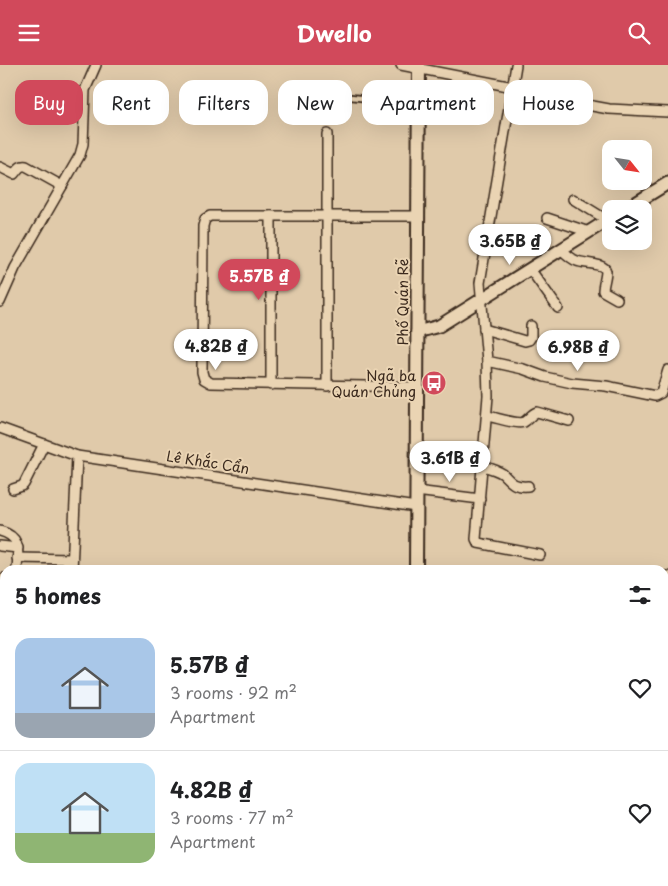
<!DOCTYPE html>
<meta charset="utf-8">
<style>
:root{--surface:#fff;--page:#f2f2f2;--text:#202124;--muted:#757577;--line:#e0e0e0;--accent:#d1495b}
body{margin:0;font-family:"Playpen Sans",sans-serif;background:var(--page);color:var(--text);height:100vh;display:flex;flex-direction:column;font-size:19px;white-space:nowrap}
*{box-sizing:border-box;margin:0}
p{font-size:16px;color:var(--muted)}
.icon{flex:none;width:28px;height:28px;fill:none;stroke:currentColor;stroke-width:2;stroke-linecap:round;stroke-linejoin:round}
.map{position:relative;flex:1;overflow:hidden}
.sheet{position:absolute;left:0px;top:500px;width:669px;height:321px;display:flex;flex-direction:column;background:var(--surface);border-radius:15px 15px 0 0;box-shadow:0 5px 20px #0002}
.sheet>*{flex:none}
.hud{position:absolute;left:15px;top:15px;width:639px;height:45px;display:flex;gap:10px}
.needle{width:32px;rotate:120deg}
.buttons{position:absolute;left:602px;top:75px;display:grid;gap:10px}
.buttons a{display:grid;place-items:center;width:50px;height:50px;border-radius:10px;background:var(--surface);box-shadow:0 5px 20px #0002;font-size:25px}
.price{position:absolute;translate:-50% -42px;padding:0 11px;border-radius:18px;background:#fff;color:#222;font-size:16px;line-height:32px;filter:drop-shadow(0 1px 2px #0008)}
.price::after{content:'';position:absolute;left:50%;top:30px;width:15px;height:11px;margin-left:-8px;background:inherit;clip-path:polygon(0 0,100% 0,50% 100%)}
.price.selected{background:var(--accent);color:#fff}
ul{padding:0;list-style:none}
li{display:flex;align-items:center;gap:15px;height:125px;padding:0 15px}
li+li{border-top:1px solid var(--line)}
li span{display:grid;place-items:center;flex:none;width:140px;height:100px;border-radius:15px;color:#555}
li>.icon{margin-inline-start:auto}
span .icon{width:60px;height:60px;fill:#fffc;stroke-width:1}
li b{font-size:21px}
h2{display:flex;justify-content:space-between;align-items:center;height:60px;padding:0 15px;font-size:21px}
.pill{padding:0 18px;border-radius:15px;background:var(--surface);box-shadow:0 5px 20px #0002;font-size:18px;line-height:45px}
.pill.selected{background:var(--accent);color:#fff}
header{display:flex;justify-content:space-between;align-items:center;height:65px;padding:0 15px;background:var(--accent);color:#fff;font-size:22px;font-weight:700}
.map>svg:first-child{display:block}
</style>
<header><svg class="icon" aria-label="menu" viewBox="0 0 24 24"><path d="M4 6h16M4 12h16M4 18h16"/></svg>Dwello<svg class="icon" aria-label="search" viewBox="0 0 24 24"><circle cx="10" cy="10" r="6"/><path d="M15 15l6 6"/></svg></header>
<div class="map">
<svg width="668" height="821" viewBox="0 0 668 821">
<rect width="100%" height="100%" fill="#e0caaa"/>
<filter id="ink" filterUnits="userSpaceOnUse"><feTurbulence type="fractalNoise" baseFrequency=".02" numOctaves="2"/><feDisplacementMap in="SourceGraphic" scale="10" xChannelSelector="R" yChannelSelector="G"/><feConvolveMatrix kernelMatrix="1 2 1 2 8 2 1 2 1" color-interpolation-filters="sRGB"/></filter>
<g filter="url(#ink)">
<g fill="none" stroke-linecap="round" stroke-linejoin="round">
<defs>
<path id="service" d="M 341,31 L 417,39"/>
<g id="minor">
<path d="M 401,0 L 513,22 L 576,38 L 609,44 L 668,47"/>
<path d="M 516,0 L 480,218 L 487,296 L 488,331 L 476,474 L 478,478 L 540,490"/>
<path d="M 46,21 L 84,38"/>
<path d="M 0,102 L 14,109 C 18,105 19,100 26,101 L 62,121"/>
<path d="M 573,134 L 607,155"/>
<path d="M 547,153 L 589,167"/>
<path d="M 561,184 C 566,189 571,194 577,196 C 584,199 604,198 606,206 C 606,212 603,220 603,226 L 617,234"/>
<path d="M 530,204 L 558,243"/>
<path d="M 0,237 L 15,203 L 80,90 L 83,79 L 85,25 L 96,0"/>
<path d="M 484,264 L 525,276 L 529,275 L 531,272 L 531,261"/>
<path d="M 487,296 L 523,304 L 545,312 L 572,318 L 606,321 L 655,331 L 661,328 L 668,305"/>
<path d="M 271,320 L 271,151"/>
<path d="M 327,321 L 327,69"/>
<path d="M 417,322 L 211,318 L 204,314 L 202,307 L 203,161 L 205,154 L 210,151 L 417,151"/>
<path d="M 487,351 C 495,352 517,360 524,357 C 529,354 531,349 537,347 L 569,356"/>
<path d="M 0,363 L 77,391 L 416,442"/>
<path d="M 483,401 C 490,403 497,405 503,409 C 512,418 514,422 528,421"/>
<path d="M 13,424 L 22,421 L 24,419 L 44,379"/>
<path d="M 416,426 L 480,434"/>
<path d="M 0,466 C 22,472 18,486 17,505"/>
<path d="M 0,481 L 18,483"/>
<path d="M 17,493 L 72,494"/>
<path d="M 72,505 L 77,391"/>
<path d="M 664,511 L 668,511"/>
<path d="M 0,514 L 5,513"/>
<path d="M 0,598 L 5,598"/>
<path d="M 664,631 L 668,630"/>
<path d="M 664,657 L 668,657"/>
<path d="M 0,672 L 5,672"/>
<path d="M 0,749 L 5,747"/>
<path d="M 0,759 L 5,766"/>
<path d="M 562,816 L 563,819 L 576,819 L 577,821"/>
<path d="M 605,816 L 606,821"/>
<path d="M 6,821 L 7,816"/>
<path d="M 510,821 L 510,816"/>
</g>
<g id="secondary">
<path d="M 626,144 L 668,118"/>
<path d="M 417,267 L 439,261 L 611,153"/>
</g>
<g id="primary">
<path d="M 416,505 L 419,0"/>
<path d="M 415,821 L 415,816"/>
</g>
</defs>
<use href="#service" stroke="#3b2a1e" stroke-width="8"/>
<use href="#minor" stroke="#3b2a1e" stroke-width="12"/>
<use href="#secondary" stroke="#3b2a1e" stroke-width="15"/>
<use href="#primary" stroke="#3b2a1e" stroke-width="16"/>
<use href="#service" stroke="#ead4b3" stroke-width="4.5"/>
<use href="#minor" stroke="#ead4b3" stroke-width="9"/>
<use href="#secondary" stroke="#ead4b3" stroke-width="11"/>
<use href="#primary" stroke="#ead4b3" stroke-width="12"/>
</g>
</g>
<defs>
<symbol id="bus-disc" viewBox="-11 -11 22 22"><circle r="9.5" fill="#d1495b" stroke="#ead4b3"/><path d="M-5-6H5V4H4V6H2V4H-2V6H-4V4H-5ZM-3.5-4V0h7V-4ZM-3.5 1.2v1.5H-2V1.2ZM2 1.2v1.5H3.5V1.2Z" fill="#fff"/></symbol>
</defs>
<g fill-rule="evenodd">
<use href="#bus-disc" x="420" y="304" width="28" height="28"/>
</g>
<g text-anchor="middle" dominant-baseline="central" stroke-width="4" stroke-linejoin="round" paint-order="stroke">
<g font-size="14" fill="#3b2a1e" stroke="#ead4b3">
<text transform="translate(402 237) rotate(-90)">Phố Quán Rẽ</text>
<text transform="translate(208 397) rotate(9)">Lê Khắc Cẩn</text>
</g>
<g font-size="14" fill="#3b2a1e" stroke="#ead4b3" text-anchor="end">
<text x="416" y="310">Ngã ba<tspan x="416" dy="16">Quán Chủng</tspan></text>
</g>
</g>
</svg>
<div class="buttons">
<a><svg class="needle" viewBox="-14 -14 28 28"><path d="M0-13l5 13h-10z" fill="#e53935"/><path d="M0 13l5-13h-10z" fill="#757577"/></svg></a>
<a><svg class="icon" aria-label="layers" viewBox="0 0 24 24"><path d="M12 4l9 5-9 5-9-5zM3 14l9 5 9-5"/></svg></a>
</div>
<b class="price" style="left:510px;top:201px">3.65B ₫</b>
<b class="price selected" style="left:259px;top:236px">5.57B ₫</b>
<b class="price" style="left:216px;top:306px">4.82B ₫</b>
<b class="price" style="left:578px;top:307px">6.98B ₫</b>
<b class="price" style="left:450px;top:418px">3.61B ₫</b>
<div class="hud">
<a class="pill selected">Buy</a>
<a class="pill">Rent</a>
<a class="pill">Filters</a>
<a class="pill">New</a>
<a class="pill">Apartment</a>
<a class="pill">House</a>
</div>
<section class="sheet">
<h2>5 homes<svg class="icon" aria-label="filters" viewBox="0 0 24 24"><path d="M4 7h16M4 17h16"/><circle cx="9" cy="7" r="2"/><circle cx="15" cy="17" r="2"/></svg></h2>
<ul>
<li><span style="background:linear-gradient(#a9c7e8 75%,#9aa5b1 0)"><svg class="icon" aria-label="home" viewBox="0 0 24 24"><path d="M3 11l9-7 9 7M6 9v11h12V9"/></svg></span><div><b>5.57B ₫</b><p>3 rooms · 92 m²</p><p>Apartment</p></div><svg class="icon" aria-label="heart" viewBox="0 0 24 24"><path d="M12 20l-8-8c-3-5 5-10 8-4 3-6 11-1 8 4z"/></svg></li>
<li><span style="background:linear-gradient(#bfe0f5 70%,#8fb573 0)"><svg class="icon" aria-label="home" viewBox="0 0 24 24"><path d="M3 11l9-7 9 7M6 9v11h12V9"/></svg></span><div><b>4.82B ₫</b><p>3 rooms · 77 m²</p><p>Apartment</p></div><svg class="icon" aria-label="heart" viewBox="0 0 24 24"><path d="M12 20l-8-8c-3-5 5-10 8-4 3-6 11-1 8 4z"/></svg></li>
</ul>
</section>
</div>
